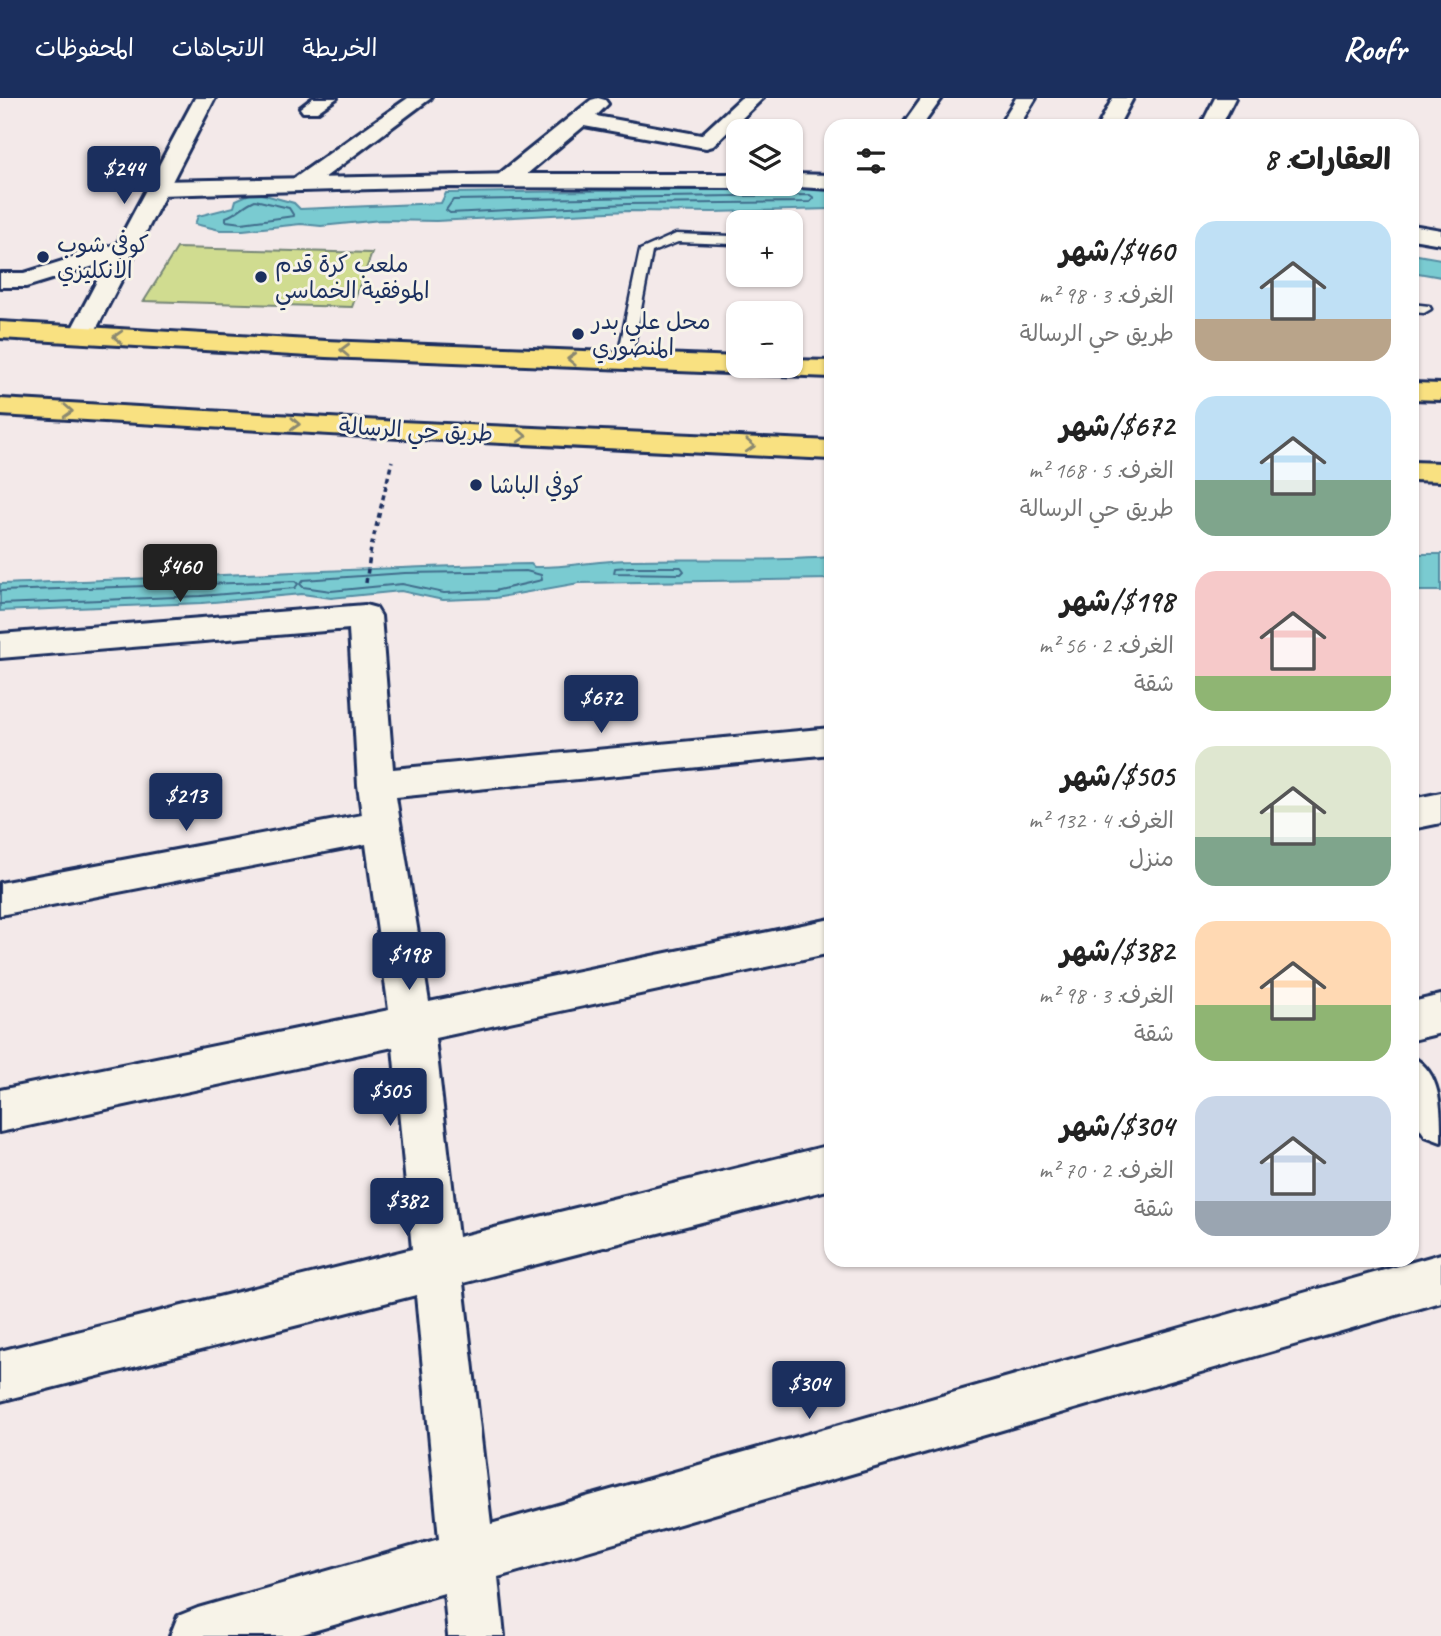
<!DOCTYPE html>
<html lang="ar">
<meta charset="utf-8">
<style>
:root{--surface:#fff;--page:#f6f6f6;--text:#222;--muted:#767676;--accent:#1b2f5e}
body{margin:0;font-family:Caveat,"Playpen Sans Arabic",sans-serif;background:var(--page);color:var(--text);direction:rtl;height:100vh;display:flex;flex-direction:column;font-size:26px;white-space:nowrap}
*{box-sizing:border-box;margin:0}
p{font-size:23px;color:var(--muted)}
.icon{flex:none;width:38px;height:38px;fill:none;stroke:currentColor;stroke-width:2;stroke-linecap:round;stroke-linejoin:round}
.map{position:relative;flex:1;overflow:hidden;direction:ltr}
.details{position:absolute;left:824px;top:21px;width:595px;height:1148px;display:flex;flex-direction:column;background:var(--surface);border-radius:21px;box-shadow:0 2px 5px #0004;direction:rtl}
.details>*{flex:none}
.controls{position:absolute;left:726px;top:21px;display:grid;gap:14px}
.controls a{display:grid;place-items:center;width:77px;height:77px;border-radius:14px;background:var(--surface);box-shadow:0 2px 5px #0004;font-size:35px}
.price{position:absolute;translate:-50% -60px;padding:0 16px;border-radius:7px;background:var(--accent);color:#fff;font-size:23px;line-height:46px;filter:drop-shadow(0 2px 4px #0008)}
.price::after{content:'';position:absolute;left:50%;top:42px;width:21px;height:16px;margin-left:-10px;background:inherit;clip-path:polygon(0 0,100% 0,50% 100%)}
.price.selected{background:#222;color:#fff}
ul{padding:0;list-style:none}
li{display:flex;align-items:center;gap:21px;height:175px;padding:0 28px}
li span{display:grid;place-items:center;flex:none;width:196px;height:140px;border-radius:21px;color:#555}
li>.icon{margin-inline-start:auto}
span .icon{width:84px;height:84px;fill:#fffc;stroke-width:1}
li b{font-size:30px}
h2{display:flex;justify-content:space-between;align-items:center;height:84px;padding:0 28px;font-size:30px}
header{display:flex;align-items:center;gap:42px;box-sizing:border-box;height:98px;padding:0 35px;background:var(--accent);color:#fff}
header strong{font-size:33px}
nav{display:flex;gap:38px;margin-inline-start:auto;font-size:24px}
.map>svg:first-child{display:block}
</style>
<header>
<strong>Roofr</strong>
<nav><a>الخريطة</a><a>الاتجاهات</a><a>المحفوظات</a></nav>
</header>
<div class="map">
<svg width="1441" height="1538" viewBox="0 0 1441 1538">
<rect width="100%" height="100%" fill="#f3e9e9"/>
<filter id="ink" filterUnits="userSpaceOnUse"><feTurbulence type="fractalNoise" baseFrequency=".0143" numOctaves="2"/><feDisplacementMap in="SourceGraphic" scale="14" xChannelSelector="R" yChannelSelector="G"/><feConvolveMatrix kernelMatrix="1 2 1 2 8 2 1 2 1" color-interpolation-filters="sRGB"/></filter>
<g filter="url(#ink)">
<path fill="#d0dc90" stroke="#768677" stroke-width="2" d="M 177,150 L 372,155 L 352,209 L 144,203 Z"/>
<g fill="#7acbd1" stroke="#548da3" stroke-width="2">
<path d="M 831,90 L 831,111 L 713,114 L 628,113 L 436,123 L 381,122 L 321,128 L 301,126 L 243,132 L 220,132 L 195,126 L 198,118 L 234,109 L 236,102 L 254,94 L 294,105 L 300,111 L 441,105 L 446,95 Z"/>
<path d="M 1412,156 L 1441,161 L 1441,179 L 1412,174 Z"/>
<rect x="1412" y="456" width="29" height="37"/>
<path d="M 831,459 L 831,481 L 579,485 L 495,500 L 443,502 L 401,493 L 331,500 L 302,496 L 202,505 L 0,513 L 0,486 C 177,480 354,470 531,466 L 534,469 C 567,470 598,462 631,462 C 698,460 764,464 831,459 Z"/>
</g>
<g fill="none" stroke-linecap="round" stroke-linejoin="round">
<g stroke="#416d8c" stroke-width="2">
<path d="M 810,97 L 814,100 L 810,104 L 627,106 L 450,115 L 446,112 L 453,102 Z"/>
<path d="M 255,102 L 289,110 L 294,118 L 242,125 L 226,123 L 226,119 C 238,115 243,107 255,102 Z"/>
<path d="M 629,469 L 681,469 L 684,473 L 681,476 L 614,475 L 615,470 Z"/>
<path d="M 526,473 L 541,477 L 542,482 L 494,493 L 444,495 L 402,486 L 331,493 L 303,489 L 300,486 L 303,482 L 405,475 Z"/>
<path d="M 0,493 L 295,483 L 298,486 L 295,490 L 201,498 L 0,506"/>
</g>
<defs>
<g id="service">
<path d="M 676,136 L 732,138 L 738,142 L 732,146 L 678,144 L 652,154 L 631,263 L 624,267 L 619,266 L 617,263 L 640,152 Z"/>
<path d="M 1412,206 L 1429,208 L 1431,211 L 1424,215 L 1412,214 Z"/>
</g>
<g id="minor">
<path d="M 195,0 L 215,0 L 91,241 L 82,244 L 73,241 L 69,236 L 107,164 L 26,189 L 0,189 L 0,175 L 24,175 L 117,146 Z"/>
<path d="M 313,0 L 337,0 L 317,14 L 303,14 L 300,10 Z"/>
<path d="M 408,0 L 431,0 L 312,89 L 296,89 L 293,84 L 296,79 Z"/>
<path d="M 598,0 L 605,2 L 608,6 L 596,18 L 701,37 L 741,0 L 763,0 L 713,48 L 706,50 L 584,28 L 515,86 L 499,86 L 496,81 L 499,76 L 591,2 Z"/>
<path d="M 922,0 L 942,0 L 922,28 L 902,28 Z"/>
<path d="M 1016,0 L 1036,0 L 1019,28 L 999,28 Z"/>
<path d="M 1113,0 L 1133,0 L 1118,28 L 1098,28 Z"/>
<path d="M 1215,0 L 1235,0 L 1221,28 L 1201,28 Z"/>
<path d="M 365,507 L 376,510 L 381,518 L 393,671 L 831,630 L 831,656 L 396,699 L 429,904 L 831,821 L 831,855 L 435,940 L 458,1139 L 831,1047 L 831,1091 L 463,1185 L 491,1426 L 1441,1156 L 1441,1204 L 498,1479 L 504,1538 L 448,1538 L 444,1495 L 296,1538 L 170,1538 L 178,1518 L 198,1510 L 439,1441 L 416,1197 L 0,1303 L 0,1253 L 412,1151 L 393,949 L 0,1034 L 0,992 L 389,912 L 366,746 L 0,817 L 0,785 L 362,717 L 358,687 L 349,531 L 0,560 L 0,536 Z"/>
<path d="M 1441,695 L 1441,725 L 1412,731 L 1412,701 Z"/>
<path d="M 1441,897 L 1441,935 L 1412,942 L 1412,904 Z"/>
<path d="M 1412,959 C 1441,974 1441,1009 1441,1044 L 1425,1038 L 1412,1018 Z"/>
</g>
<g id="tertiary">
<path d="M 521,76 L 738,76 L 738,86 L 747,86 L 738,90 L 448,89 L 158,97 L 150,95 L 147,90 L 150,85 L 158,83 Z"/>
<path d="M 791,76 L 831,77 L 831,91 L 783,88 L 782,86 L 791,86 Z"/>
<path d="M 1412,127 L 1441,132 L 1441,146 L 1412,141 Z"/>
</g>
<g id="primary">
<path d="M 0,224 L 326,243 L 738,259 L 738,268 L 791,268 L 791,262 L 831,263 L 831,279 L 326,259 L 0,240 Z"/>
<path d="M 1412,285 L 1441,286 L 1441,302 L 1412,301 Z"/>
<path d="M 0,301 L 400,324 L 831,343 L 831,361 L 400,340 L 0,317 Z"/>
<path d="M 1412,364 L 1441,365 L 1441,383 L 1412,382 Z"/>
</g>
</defs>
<use href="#service" stroke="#1b2f5e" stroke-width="5"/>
<use href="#minor" stroke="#1b2f5e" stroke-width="6"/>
<use href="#tertiary" stroke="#1b2f5e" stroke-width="6"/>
<use href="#primary" stroke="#1b2f5e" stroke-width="6"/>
<path stroke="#1b2f5e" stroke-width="3.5" stroke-dasharray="5 4.5" stroke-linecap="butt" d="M 366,485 L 371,450 L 392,363"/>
<use href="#service" fill="#f7f3e8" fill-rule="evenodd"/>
<use href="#minor" fill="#f7f3e8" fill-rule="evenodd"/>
<use href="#tertiary" fill="#f7f3e8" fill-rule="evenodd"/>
<use href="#primary" fill="#f9e181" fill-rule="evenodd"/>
</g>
<defs><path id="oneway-chevron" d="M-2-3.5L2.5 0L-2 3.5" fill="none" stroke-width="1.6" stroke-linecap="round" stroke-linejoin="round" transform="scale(1.75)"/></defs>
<g stroke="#8a8870">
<use href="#oneway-chevron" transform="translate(118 239) rotate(-177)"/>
<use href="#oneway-chevron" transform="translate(345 252) rotate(-178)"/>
<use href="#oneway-chevron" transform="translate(572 261) rotate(-178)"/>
<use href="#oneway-chevron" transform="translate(68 313) rotate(3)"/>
<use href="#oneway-chevron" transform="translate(295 326) rotate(3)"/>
<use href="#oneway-chevron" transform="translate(522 338) rotate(3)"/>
<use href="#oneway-chevron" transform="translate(750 348) rotate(3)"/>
</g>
</g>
<g fill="#1b2f5e" stroke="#f7f3e8" stroke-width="2.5">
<circle cx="43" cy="159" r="7"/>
<circle cx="261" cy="179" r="7"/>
<circle cx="578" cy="236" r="7"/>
<circle cx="476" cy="387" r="7"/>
</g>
<g text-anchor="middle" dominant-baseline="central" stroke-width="6" stroke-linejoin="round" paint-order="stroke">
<g font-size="23" fill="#1b2f5e" stroke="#f7f3e8" text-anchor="start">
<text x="57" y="146">كوفي شوب<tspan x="57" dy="26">الانكليزي</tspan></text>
<text x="275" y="166">ملعب كرة قدم<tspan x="275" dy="26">الموفقية الخماسي</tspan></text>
<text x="592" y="223">محل علي بدر<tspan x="592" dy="26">المنصوري</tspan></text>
<text x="490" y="387">كوفي الباشا</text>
</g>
<g font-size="23" fill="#1b2f5e" stroke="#f7f3e8">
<text transform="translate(416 332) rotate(3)">طريق حي الرسالة</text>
</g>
</g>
</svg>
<div class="controls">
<a><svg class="icon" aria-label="layers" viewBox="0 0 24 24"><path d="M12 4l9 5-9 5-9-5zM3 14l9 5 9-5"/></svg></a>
<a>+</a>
<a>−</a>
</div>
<b class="price" style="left:124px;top:108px">$244</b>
<b class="price selected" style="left:180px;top:506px">$460</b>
<b class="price" style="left:601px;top:637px">$672</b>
<b class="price" style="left:186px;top:735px">$213</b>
<b class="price" style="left:409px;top:894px">$198</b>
<b class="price" style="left:390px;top:1030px">$505</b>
<b class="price" style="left:407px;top:1140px">$382</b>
<b class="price" style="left:809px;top:1323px">$304</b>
<section class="details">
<h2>العقارات: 8<svg class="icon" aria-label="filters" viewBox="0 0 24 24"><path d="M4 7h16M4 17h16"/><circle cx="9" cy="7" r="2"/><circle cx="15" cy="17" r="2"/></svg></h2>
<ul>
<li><span style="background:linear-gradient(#bfe0f5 70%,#b9a48a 0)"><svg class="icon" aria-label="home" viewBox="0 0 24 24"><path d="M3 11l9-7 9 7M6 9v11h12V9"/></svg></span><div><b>$460/شهر</b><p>الغرف: 3 · 98 m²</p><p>طريق حي الرسالة</p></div></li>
<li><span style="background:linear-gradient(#bfe0f5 60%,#7fa58c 0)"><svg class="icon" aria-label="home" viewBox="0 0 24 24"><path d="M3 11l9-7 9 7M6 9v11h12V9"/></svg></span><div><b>$672/شهر</b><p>الغرف: 5 · 168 m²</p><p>طريق حي الرسالة</p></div></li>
<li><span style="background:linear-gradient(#f6c9c9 75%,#8fb573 0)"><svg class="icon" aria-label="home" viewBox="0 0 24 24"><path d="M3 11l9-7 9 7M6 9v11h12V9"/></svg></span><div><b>$198/شهر</b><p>الغرف: 2 · 56 m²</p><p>شقة</p></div></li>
<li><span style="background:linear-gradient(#dfe7d0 65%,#7fa58c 0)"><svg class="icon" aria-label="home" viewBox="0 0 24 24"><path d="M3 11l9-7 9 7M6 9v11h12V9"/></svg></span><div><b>$505/شهر</b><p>الغرف: 4 · 132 m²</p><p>منزل</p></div></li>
<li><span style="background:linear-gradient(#ffd9b3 60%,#8fb573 0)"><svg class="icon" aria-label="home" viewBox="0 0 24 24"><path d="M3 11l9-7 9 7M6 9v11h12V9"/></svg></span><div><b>$382/شهر</b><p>الغرف: 3 · 98 m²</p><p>شقة</p></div></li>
<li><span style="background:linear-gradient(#c9d6e8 75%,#9aa5b1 0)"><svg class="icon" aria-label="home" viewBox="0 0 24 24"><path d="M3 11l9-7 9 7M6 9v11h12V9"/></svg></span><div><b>$304/شهر</b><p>الغرف: 2 · 70 m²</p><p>شقة</p></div></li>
</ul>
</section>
</div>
